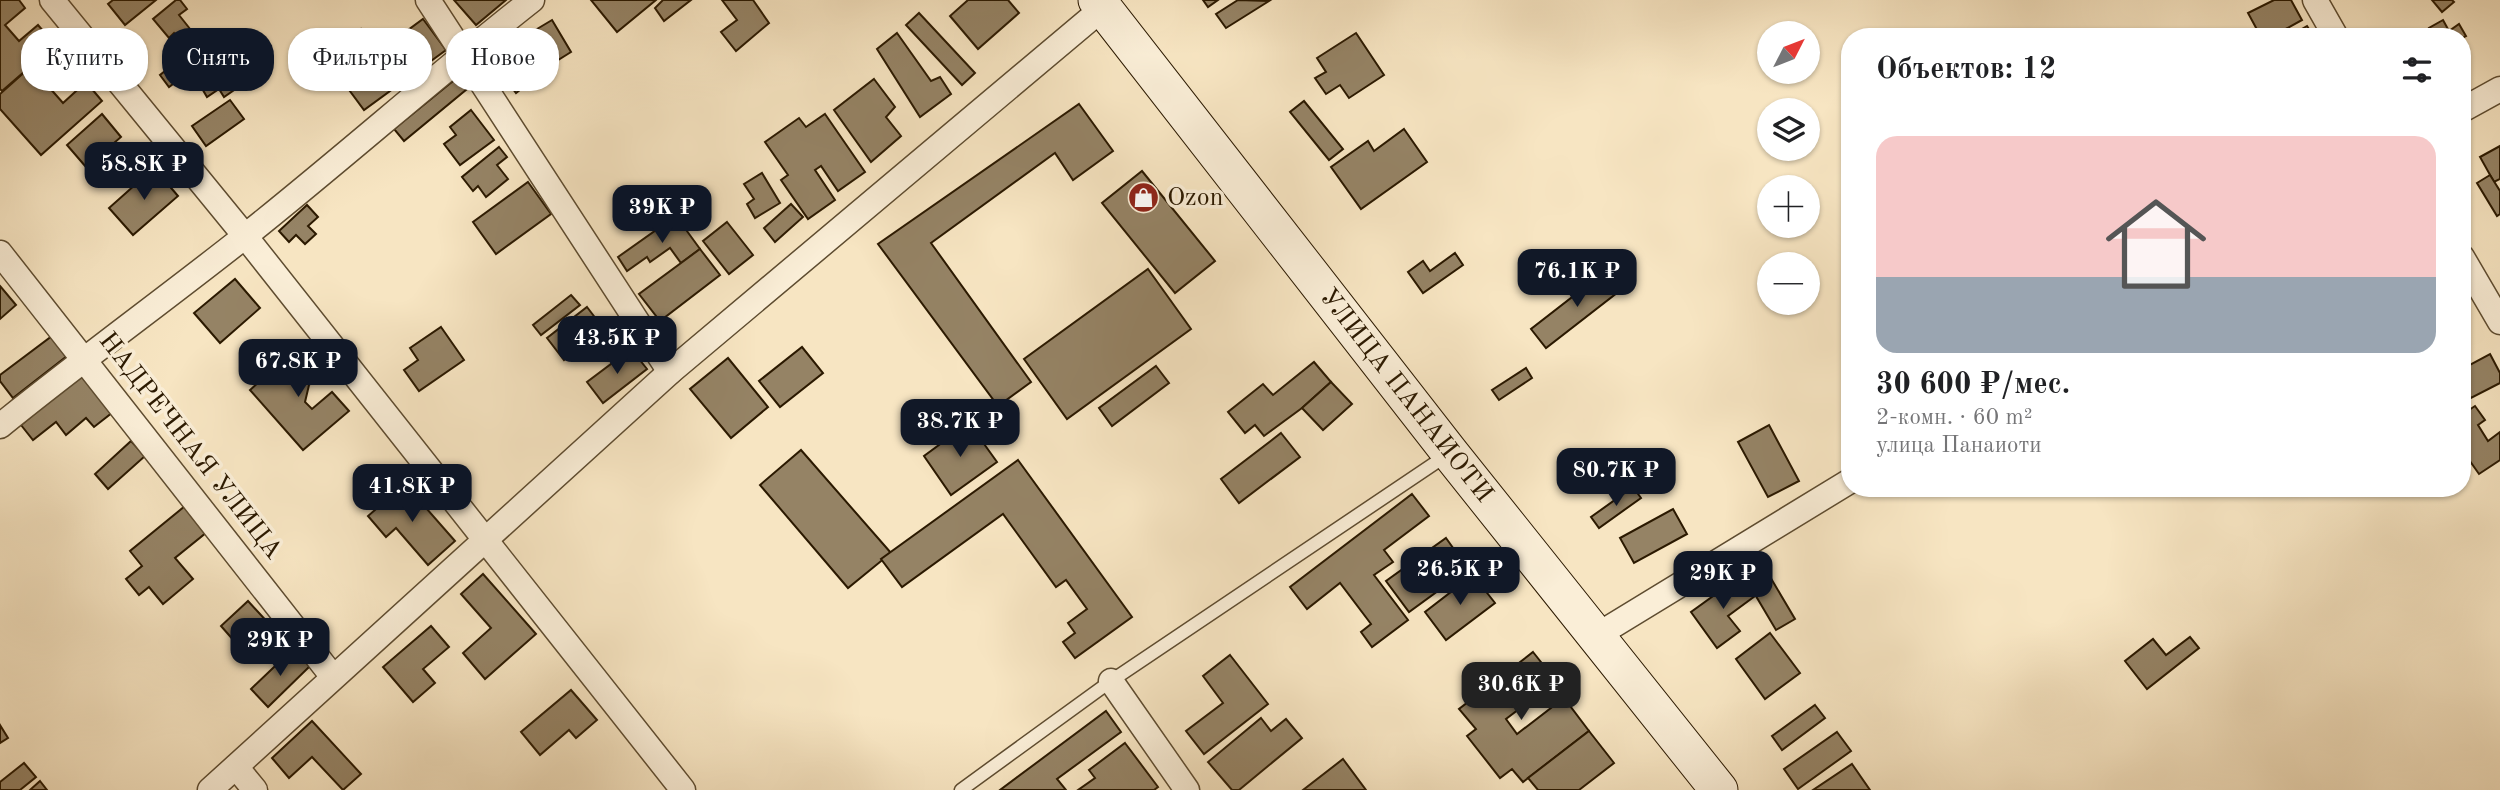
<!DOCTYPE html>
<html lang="ru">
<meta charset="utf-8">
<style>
:root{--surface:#fff;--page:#f6f6f6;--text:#202124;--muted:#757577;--accent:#111827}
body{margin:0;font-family:"Old Standard TT",serif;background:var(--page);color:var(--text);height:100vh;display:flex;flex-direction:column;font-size:26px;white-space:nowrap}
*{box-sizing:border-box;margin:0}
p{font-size:23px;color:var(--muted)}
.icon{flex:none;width:38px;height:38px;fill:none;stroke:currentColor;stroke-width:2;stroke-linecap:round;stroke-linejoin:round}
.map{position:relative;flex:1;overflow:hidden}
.drawer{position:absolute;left:1841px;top:28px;width:630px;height:469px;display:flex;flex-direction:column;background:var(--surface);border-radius:28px;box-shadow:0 2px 5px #0004}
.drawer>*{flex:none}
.guide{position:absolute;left:21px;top:28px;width:665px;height:63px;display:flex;gap:14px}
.needle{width:46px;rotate:48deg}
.buttons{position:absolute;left:1757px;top:21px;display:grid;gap:14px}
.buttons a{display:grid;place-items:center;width:63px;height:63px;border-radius:50%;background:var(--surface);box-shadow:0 2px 5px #0004;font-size:35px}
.price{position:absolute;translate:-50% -60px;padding:0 16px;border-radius:14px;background:var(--accent);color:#fff;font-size:23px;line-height:46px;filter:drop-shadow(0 2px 4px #0008)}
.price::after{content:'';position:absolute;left:50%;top:42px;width:21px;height:16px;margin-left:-10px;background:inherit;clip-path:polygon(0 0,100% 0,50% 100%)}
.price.active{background:#222;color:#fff}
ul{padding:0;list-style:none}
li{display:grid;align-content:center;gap:14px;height:371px;padding:0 35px}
li span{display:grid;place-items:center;height:217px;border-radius:21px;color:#555}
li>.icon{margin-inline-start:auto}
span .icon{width:126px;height:126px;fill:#fffc;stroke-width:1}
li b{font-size:30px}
h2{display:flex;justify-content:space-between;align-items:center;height:84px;padding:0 35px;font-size:30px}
.chip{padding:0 24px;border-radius:28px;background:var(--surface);box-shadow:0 2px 5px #0004;font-size:24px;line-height:63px}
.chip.active{background:var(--accent);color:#fff}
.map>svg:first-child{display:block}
</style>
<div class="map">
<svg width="2500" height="790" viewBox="0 0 2500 790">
<rect width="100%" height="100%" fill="#f7e5c2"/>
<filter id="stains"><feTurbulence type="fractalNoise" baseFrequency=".00286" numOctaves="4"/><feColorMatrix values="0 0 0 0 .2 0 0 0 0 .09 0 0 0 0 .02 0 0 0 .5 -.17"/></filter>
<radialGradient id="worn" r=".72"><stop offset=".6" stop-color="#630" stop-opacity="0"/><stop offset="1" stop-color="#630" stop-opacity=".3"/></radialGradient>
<g fill="#958365" stroke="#2b1900" stroke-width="2">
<path d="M 0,0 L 19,0 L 25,8 L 5,25 L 19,41 L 38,25 L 55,45 L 2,91 L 0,89 Z"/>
<path d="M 113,0 L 156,0 L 125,25 L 108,4 Z"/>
<path d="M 176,0 L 180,0 L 187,9 L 179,15 L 198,39 L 186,48 L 174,33 L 169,38 L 153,19 Z"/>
<path d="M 454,0 L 506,0 L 476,25 Z"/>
<path d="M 591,0 L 656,0 L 617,32 Z"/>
<path d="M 663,0 L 691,0 L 664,21 L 655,8 Z"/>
<path d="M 722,0 L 753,0 L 769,23 L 736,51 L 721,32 L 737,20 Z"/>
<path d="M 968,0 L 1008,0 L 1019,13 L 978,49 L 950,16 Z"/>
<path d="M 1203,0 L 1218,0 L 1208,7 Z"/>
<path d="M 1238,0 L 1269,1 L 1226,28 L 1216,14 Z"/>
<path d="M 2274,0 L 2291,0 L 2302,20 L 2271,37 L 2261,37 L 2248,13 Z"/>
<path d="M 2432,0 L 2452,0 L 2454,2 L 2442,12 Z"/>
<path d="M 919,13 L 975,73 L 962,85 L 906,25 Z"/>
<path d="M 423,19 L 446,50 L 364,110 L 324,56 L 361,29 L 378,52 Z"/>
<path d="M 552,20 L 571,52 L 542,70 L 522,38 Z"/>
<path d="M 2443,20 L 2449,31 L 2459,24 L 2466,36 L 2462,38 L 2433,37 L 2429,28 Z"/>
<path d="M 2307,26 L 2314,37 L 2288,37 Z"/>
<path d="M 897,33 L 931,81 L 940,77 L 951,94 L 920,117 L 877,49 Z"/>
<path d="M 1356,33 L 1384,75 L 1349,98 L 1340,85 L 1326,94 L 1315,78 L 1326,72 L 1317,58 Z"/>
<path d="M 206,39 L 216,51 L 169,87 L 160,75 Z"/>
<path d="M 55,45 L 73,64 L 48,86 L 63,103 L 86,82 L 102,101 L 41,155 L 0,109 L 0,94 Z"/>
<path d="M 503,45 L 531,81 L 516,93 L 488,56 Z"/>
<path d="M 217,58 L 237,88 L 224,97 L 219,89 L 207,97 L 200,85 L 209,79 L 202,68 Z"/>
<path d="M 458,77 L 467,89 L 404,141 L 394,129 Z"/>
<path d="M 874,79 L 895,107 L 886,117 L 901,136 L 871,162 L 834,110 Z"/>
<path d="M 230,100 L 244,119 L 206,146 L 192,126 Z"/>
<path d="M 1304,101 L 1343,149 L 1329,160 L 1290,112 Z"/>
<path d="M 1079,104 L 1113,151 L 1073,180 L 1055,153 L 931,243 L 1031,382 L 998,406 L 878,244 Z"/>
<path d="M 471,110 L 494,140 L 460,165 L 444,144 L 456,135 L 450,127 Z"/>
<path d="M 102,114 L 121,137 L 86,167 L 67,145 Z"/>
<path d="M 825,114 L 865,172 L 838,191 L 821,166 L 815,170 L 835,200 L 808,219 L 781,180 L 788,175 L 765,142 L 799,118 L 806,127 Z"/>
<path d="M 1404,129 L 1427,162 L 1361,209 L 1331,167 L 1368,141 L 1374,151 Z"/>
<path d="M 2500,146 L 2500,179 L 2494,182 L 2480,157 Z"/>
<path d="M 499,147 L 507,157 L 497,165 L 508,179 L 486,197 L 478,186 L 473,191 L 462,177 Z"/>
<path d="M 154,168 L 178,196 L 133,235 L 109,208 Z"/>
<path d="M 1142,171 L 1215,261 L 1175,293 L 1102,203 Z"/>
<path d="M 762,173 L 780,203 L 755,218 L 747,204 L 754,199 L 744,184 Z"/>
<path d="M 2490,175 L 2500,191 L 2500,214 L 2497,216 L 2477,183 Z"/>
<path d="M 528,182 L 551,214 L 496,254 L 473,222 Z"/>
<path d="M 791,204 L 803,217 L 775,242 L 764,228 Z"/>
<path d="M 307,205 L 318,217 L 308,226 L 316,234 L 305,244 L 296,235 L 289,242 L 279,231 Z"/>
<path d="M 676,216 L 700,249 L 681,263 L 670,248 L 650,262 L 647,257 L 627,271 L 618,257 Z"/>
<path d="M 727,222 L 753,255 L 729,274 L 703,241 Z"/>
<path d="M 700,249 L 720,275 L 660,321 L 639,294 Z"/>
<path d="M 1455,253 L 1463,265 L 1423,293 L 1408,272 L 1423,261 L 1430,271 Z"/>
<path d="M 1148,269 L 1191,329 L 1067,419 L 1024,359 Z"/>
<path d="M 1607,270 L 1622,289 L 1546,348 L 1531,329 Z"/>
<path d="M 235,279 L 260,308 L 220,343 L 194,313 Z"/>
<path d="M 0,286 L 16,305 L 0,319 Z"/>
<path d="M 571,295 L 580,305 L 541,335 L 533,325 Z"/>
<path d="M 587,307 L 606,332 L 588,345 L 592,350 L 582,357 L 576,350 L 564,360 L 547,338 Z"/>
<path d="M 441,327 L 464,360 L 419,391 L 404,370 L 418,360 L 410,348 Z"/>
<path d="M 52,336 L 67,356 L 13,398 L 0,381 L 0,375 Z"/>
<path d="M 299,346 L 322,373 L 309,385 L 305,402 L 312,409 L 332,392 L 349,411 L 303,450 L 250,390 Z"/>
<path d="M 802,347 L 823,373 L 780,407 L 759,381 Z"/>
<path d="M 631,349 L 647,369 L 603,403 L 587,382 Z"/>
<path d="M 2490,354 L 2500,373 L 2500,383 L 2471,398 L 2462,382 L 2462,369 Z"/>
<path d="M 728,358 L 768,407 L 731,438 L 690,389 Z"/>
<path d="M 1314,362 L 1331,382 L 1302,408 L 1264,436 L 1255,425 L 1245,433 L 1228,412 L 1263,384 L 1273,395 Z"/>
<path d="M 1156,366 L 1169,383 L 1112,426 L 1099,408 Z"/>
<path d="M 1526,368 L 1532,378 L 1499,400 L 1492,390 Z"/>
<path d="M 81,374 L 113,412 L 94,427 L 86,418 L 66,435 L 56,422 L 33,440 L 21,425 Z"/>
<path d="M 1331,382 L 1352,404 L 1323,430 L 1302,408 Z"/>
<path d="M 2462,401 L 2469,410 L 2475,406 L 2485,420 L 2478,425 L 2488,441 L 2500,432 L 2500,460 L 2479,474 L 2467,457 L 2462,461 Z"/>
<path d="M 969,423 L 997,462 L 951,495 L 924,456 Z"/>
<path d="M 1769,425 L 1799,481 L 1768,497 L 1738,442 Z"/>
<path d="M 1281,433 L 1300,457 L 1239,503 L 1221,479 Z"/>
<path d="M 131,441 L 145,456 L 108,489 L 95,474 Z"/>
<path d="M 801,450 L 891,553 L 848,588 L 760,485 Z"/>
<path d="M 1018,460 L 1132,617 L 1075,658 L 1063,642 L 1075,633 L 1068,623 L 1087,609 L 1066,580 L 1056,587 L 1003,514 L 902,587 L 881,559 Z"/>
<path d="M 405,484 L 455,541 L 428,565 L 396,528 L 386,537 L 368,516 Z"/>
<path d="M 1633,487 L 1641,498 L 1599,528 L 1591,517 Z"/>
<path d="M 1412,494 L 1429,516 L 1384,550 L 1393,562 L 1374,575 L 1408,620 L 1372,647 L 1361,632 L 1371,624 L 1340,583 L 1307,609 L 1290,587 Z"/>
<path d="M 185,506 L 207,532 L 175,558 L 193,579 L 163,604 L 149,587 L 139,595 L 126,579 L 142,566 L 130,551 Z"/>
<path d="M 1673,509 L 1687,534 L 1634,563 L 1620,538 Z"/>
<path d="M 1446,538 L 1468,569 L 1409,612 L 1386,581 Z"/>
<path d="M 483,574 L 536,634 L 485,679 L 463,653 L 491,628 L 461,594 Z"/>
<path d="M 1473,575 L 1495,603 L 1446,640 L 1425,612 Z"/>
<path d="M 1769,575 L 1795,619 L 1776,630 L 1750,586 Z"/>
<path d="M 1741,576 L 1755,596 L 1728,616 L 1740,631 L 1717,648 L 1691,612 Z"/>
<path d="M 248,601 L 271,626 L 243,651 L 221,626 Z"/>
<path d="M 431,626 L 449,647 L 423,669 L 435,683 L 413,702 L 383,667 Z"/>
<path d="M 1770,633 L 1800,673 L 1765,699 L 1736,659 Z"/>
<path d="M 2190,637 L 2199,648 L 2147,689 L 2125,661 L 2153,639 L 2166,655 Z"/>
<path d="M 293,649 L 310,666 L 268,707 L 251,689 Z"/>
<path d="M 1533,652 L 1556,681 L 1506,719 L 1517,734 L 1564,698 L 1589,731 L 1523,782 L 1512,769 L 1500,778 L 1467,736 L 1476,729 L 1459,709 Z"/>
<path d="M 1230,655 L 1268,704 L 1204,754 L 1186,731 L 1223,703 L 1203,676 Z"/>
<path d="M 571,690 L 597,720 L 576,738 L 569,730 L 540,755 L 521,732 Z"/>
<path d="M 1815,705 L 1825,718 L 1782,750 L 1772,736 Z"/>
<path d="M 1106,711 L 1121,732 L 1057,779 L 1066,790 L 1000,790 Z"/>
<path d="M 1261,718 L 1271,731 L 1286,719 L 1302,738 L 1239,790 L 1232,790 L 1208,762 Z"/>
<path d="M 312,721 L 361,774 L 343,790 L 312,757 L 289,778 L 272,758 Z"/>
<path d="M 0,725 L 8,738 L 0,743 Z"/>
<path d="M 1589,731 L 1614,763 L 1579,790 L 1538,790 L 1528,778 Z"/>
<path d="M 1837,732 L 1851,751 L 1798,789 L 1784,769 Z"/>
<path d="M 1125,743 L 1158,787 L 1154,790 L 1078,790 L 1095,778 L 1089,770 Z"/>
<path d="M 1343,759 L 1366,790 L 1303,790 Z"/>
<path d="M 24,763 L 36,777 L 20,790 L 0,790 L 0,782 Z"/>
<path d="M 1852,764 L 1870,790 L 1813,790 Z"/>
<path d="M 40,781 L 47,790 L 30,790 Z"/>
</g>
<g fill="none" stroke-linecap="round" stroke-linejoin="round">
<defs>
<path id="lane" d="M 961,790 L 1111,681 L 1447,455"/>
<g id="street">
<path d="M 52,0 L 245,236 L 683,790"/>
<path d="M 428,0 L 670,372"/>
<path d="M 2315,0 L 2336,37"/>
<path d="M 2462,110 L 2500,89"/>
<path d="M 0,253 L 333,677"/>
<path d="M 2462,257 L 2500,322"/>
<path d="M 0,426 C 80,361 163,301 244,237 C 341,160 434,77 532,0"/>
<path d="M 1596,636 L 1850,481"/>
<path d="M 1111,681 L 1187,790"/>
<path d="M 236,767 L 255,790"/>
<path d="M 210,790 L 670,372 L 1103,8"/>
</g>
<g id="secondary">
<path id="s1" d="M 1097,0 L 1450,453 L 1719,790"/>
</g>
</defs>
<use href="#lane" stroke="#5e4c30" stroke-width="15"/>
<use href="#street" stroke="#5e4c30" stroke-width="27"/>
<use href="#secondary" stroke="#2b1900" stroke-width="39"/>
<use href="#lane" stroke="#faeed7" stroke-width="12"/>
<use href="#street" stroke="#faeed7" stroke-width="24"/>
<use href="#secondary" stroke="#faeed7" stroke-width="37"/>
</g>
<defs>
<symbol id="shop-disc" viewBox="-11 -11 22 22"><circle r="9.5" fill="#8f2418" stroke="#faeed7"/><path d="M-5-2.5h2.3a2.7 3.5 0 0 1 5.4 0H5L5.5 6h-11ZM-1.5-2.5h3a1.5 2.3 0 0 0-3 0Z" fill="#fff"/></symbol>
</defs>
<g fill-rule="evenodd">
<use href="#shop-disc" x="1126" y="180" width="35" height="35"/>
</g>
<g text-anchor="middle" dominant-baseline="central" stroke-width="7" stroke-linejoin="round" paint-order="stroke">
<g font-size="26" fill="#2b1900" stroke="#faeed7" text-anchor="start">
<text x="1167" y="198">Ozon</text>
</g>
<g font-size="26" fill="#2b1900" stroke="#faeed7">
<text stroke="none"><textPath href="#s1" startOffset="502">УЛИЦА ПАНАИОТИ</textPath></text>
<text transform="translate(190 446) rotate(52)">НАДРЕЧНАЯ УЛИЦА</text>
</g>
</g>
<rect width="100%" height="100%" filter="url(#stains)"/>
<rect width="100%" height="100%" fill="url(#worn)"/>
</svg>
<div class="buttons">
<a><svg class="needle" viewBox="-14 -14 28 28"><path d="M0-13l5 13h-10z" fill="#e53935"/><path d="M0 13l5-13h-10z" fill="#757577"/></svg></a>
<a><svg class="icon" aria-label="layers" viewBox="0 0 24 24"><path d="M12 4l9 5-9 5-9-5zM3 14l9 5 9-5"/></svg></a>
<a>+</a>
<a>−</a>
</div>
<b class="price" style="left:144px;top:202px">58.8K ₽</b>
<b class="price" style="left:662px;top:245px">39K ₽</b>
<b class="price" style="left:1577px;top:309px">76.1K ₽</b>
<b class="price" style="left:617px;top:376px">43.5K ₽</b>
<b class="price" style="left:298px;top:399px">67.8K ₽</b>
<b class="price" style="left:960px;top:459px">38.7K ₽</b>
<b class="price" style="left:1616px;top:508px">80.7K ₽</b>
<b class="price" style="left:412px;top:524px">41.8K ₽</b>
<b class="price" style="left:1460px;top:607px">26.5K ₽</b>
<b class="price" style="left:1723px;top:611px">29K ₽</b>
<b class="price" style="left:280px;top:678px">29K ₽</b>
<b class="price active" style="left:1521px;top:722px">30.6K ₽</b>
<div class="guide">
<a class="chip">Купить</a>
<a class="chip active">Снять</a>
<a class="chip">Фильтры</a>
<a class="chip">Новое</a>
</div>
<section class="drawer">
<h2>Объектов: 12<svg class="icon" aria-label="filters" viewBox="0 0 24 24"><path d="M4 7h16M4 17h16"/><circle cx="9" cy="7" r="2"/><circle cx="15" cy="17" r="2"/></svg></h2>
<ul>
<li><span style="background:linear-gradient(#f6c9c9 65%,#9aa5b1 0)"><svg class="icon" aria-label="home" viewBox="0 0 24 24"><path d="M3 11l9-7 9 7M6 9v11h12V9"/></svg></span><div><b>30 600 ₽/мес.</b><p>2-комн. · 60 m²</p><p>улица Панаиоти</p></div></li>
</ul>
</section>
</div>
